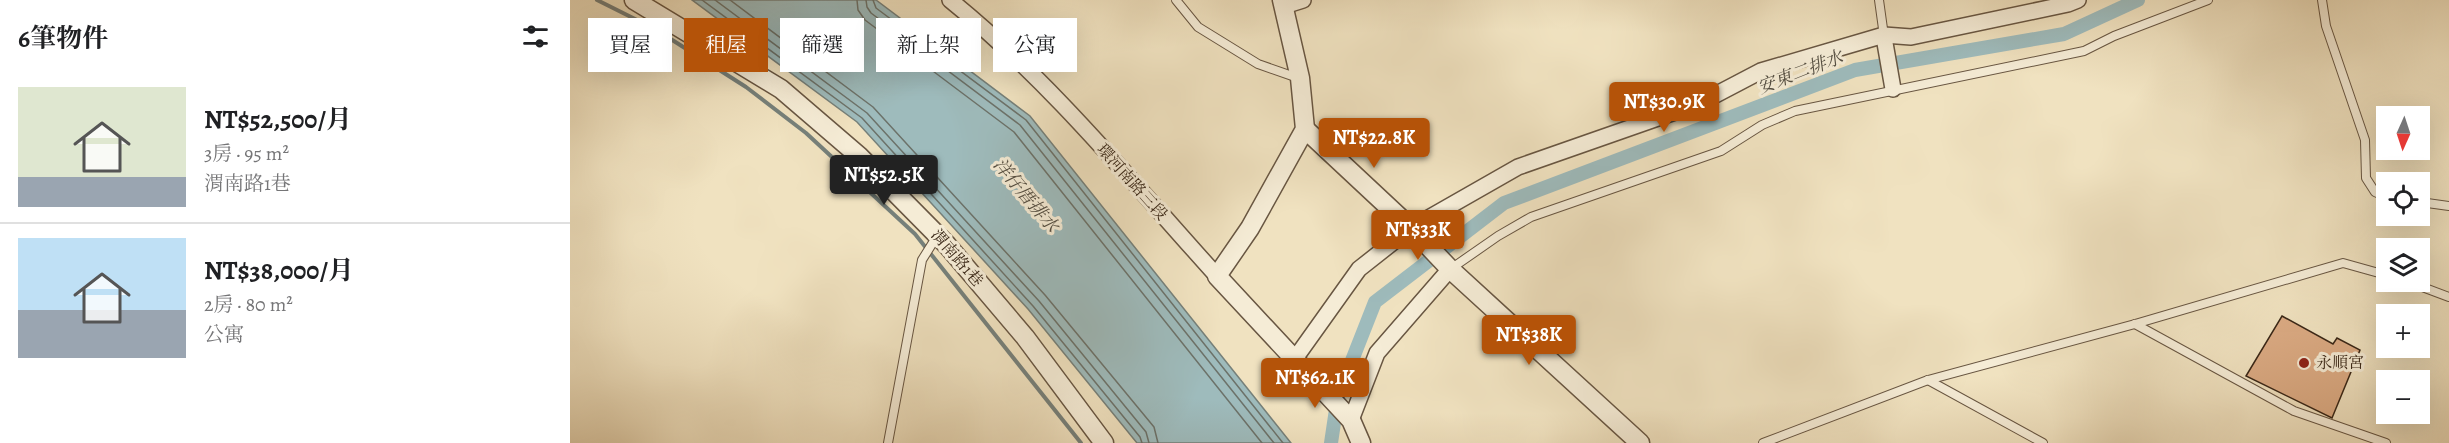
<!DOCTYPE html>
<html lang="zh-TW">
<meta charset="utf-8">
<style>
:root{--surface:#fff;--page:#f2f2f2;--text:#202124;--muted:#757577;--line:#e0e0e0;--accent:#b45309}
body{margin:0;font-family:Alegreya,"Noto Serif TC",serif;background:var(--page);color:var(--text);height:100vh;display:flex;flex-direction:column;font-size:22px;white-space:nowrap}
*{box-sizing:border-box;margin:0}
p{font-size:20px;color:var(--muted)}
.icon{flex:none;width:33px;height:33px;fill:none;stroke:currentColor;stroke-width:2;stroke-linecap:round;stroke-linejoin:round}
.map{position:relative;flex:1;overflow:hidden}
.details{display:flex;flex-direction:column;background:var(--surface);width:570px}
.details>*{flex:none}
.hud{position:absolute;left:18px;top:18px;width:570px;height:54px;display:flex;gap:12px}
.needle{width:39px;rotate:183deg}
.controls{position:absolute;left:1806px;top:106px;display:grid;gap:12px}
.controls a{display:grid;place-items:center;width:54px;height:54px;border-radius:0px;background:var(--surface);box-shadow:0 6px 24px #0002;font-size:30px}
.price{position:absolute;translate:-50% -51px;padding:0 14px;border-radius:6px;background:var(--accent);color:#fff;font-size:20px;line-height:39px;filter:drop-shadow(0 2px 3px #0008)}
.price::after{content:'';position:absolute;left:50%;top:36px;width:18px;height:14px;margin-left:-9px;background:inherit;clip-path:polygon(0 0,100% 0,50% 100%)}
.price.selected{background:#222;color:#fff}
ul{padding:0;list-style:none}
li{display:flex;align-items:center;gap:18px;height:150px;padding:0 18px}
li+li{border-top:2px solid var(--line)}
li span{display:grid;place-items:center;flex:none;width:168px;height:120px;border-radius:0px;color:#555}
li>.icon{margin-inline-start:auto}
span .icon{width:72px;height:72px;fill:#fffc;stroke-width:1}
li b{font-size:26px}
h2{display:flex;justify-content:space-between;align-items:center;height:72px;padding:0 18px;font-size:26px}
.tag{padding:0 21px;border-radius:0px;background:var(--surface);box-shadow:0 6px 24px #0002;font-size:21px;line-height:54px}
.tag.selected{background:var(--accent);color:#fff}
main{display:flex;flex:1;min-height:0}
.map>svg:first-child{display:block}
</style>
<main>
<section class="details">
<h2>6筆物件<svg class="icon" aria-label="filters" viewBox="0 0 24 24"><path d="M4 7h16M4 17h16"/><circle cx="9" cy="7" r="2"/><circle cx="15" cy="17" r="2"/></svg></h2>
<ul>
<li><span style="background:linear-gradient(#dfe7d0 75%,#9aa5b1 0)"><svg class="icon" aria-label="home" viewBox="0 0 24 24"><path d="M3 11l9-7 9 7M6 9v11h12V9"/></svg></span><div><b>NT$52,500/月</b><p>3房 · 95 m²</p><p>渭南路1巷</p></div></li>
<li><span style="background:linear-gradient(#bfe0f5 60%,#9aa5b1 0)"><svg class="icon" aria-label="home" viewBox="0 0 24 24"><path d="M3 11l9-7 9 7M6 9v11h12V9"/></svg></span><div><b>NT$38,000/月</b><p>2房 · 80 m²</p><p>公寓</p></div></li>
</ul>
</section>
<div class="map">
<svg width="1879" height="443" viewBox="0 0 1879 443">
<rect width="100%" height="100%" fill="#f0e2c0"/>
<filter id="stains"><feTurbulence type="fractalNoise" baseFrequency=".00333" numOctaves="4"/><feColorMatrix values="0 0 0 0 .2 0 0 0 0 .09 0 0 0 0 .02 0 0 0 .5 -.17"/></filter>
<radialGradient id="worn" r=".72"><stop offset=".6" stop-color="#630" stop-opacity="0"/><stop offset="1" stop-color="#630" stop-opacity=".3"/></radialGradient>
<path fill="#9ebbbc" stroke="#76807a" stroke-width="1.5" d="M 122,0 L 306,0 L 460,116 L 721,443 L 567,443 L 458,309 L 287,122 Z"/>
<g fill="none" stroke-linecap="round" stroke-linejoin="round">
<g stroke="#6c726a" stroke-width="1.5">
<path d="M 132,0 L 292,118 L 463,306 L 570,437 L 572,443"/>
<path d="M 145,0 L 297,113 L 469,301 L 576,432 L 579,443"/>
<path d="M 160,0 L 303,107 L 475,295 L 584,427 L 588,443"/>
<path d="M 287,0 L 288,10 L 295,20 L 444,132 L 692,443"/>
<path d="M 296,0 L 297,7 L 301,13 L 450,125 L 704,443"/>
<path d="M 303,0 L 306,8 L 456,120 L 713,443"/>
</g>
<path stroke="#76807a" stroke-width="4" d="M 27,0 L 85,29 L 176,87 L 236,133 L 345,234 L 511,443"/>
<path stroke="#9ebbbc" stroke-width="14" d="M 761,443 L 768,396 L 805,302 L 934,203 L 1285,70 L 1494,34 L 1568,0"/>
</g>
<path fill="#dbab84" stroke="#3a2818" stroke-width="1.5" d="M 1712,316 L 1763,344 L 1767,338 L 1790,350 L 1762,418 L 1676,376 Z"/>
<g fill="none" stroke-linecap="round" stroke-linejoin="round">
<defs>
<g id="service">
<path d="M 606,0 L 628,27 L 688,64 L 728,78"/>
<path d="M 1309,0 L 1314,36"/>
<path d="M 1752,0 L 1756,26 L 1795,140 L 1796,178 L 1805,192 L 1816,197"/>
<path d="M 1850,202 L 1879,206"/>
<path d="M 882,268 L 928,236 L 961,217 L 1151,151 L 1192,125 L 1225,111 L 1514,51 L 1544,36 L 1638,0"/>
<path d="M 1839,282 L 1879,297"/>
<path d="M 1565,324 L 1724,411 L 1816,443"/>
<path d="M 1358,380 L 1473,443"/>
<path d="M 318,443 L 352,260 L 367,236"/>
<path d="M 1193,443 L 1358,380 L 1565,324 L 1773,263 L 1816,275"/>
</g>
<g id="minor">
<path d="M 380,0 C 478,79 563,183 647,276"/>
<path d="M 714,6 L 733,0"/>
<path d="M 1315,43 L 1323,89"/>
<path d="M 724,360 L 789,269 L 841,228 L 948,167 L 1128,104 L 1191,71 L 1314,35 L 1341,37 L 1498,4 L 1508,0"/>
<path d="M 781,420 L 807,353 L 880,269"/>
</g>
<g id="tertiary">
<path d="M 64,0 L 211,89 L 289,156 L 377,245 L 455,337 L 534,443"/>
<path d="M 712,0 L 730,78 L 735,129 L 680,228 L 647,276 L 781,420 L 791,443"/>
<path d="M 735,129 L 841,228 L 880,269 L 1070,443"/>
</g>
</defs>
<use href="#service" stroke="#685642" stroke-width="10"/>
<use href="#minor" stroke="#685642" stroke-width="18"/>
<use href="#tertiary" stroke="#685642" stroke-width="21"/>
<use href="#service" stroke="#f5ecd6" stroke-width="8"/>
<use href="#minor" stroke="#f5ecd6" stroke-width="15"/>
<use href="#tertiary" stroke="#f5ecd6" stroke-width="18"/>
</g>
<circle fill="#8f2418" stroke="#f5ecd6" stroke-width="2" cx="1734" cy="363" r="6"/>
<g text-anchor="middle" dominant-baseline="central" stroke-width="6" stroke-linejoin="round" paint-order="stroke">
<g font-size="16" fill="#3a2818" stroke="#f5ecd6">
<text transform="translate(562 182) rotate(48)">環河南路三段</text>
<text transform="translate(387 258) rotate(49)">渭南路1巷</text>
</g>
<g font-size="16" fill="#3a2818" stroke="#f5ecd6" text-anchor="start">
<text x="1746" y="363">永順宮</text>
</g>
<g font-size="18" font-style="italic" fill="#534d41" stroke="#f5ecd6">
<text transform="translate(1230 72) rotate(-21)">安東二排水</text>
<text transform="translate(456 195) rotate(50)">洋仔厝排水</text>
</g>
</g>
<rect width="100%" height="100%" filter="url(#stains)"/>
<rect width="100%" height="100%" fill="url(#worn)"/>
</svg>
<div class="controls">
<a><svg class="needle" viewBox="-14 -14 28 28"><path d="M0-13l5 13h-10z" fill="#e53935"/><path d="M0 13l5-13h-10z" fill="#757577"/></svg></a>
<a><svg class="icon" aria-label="locate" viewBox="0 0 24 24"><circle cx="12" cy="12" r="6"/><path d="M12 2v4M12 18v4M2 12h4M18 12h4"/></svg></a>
<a><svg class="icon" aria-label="layers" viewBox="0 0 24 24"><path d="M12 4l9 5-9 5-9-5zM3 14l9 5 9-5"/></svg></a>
<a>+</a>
<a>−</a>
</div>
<b class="price" style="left:1094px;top:133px">NT$30.9K</b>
<b class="price" style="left:804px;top:169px">NT$22.8K</b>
<b class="price selected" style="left:314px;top:206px">NT$52.5K</b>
<b class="price" style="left:848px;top:261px">NT$33K</b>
<b class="price" style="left:959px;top:366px">NT$38K</b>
<b class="price" style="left:745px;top:409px">NT$62.1K</b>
<div class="hud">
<a class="tag">買屋</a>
<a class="tag selected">租屋</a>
<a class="tag">篩選</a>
<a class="tag">新上架</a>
<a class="tag">公寓</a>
</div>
</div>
</main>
